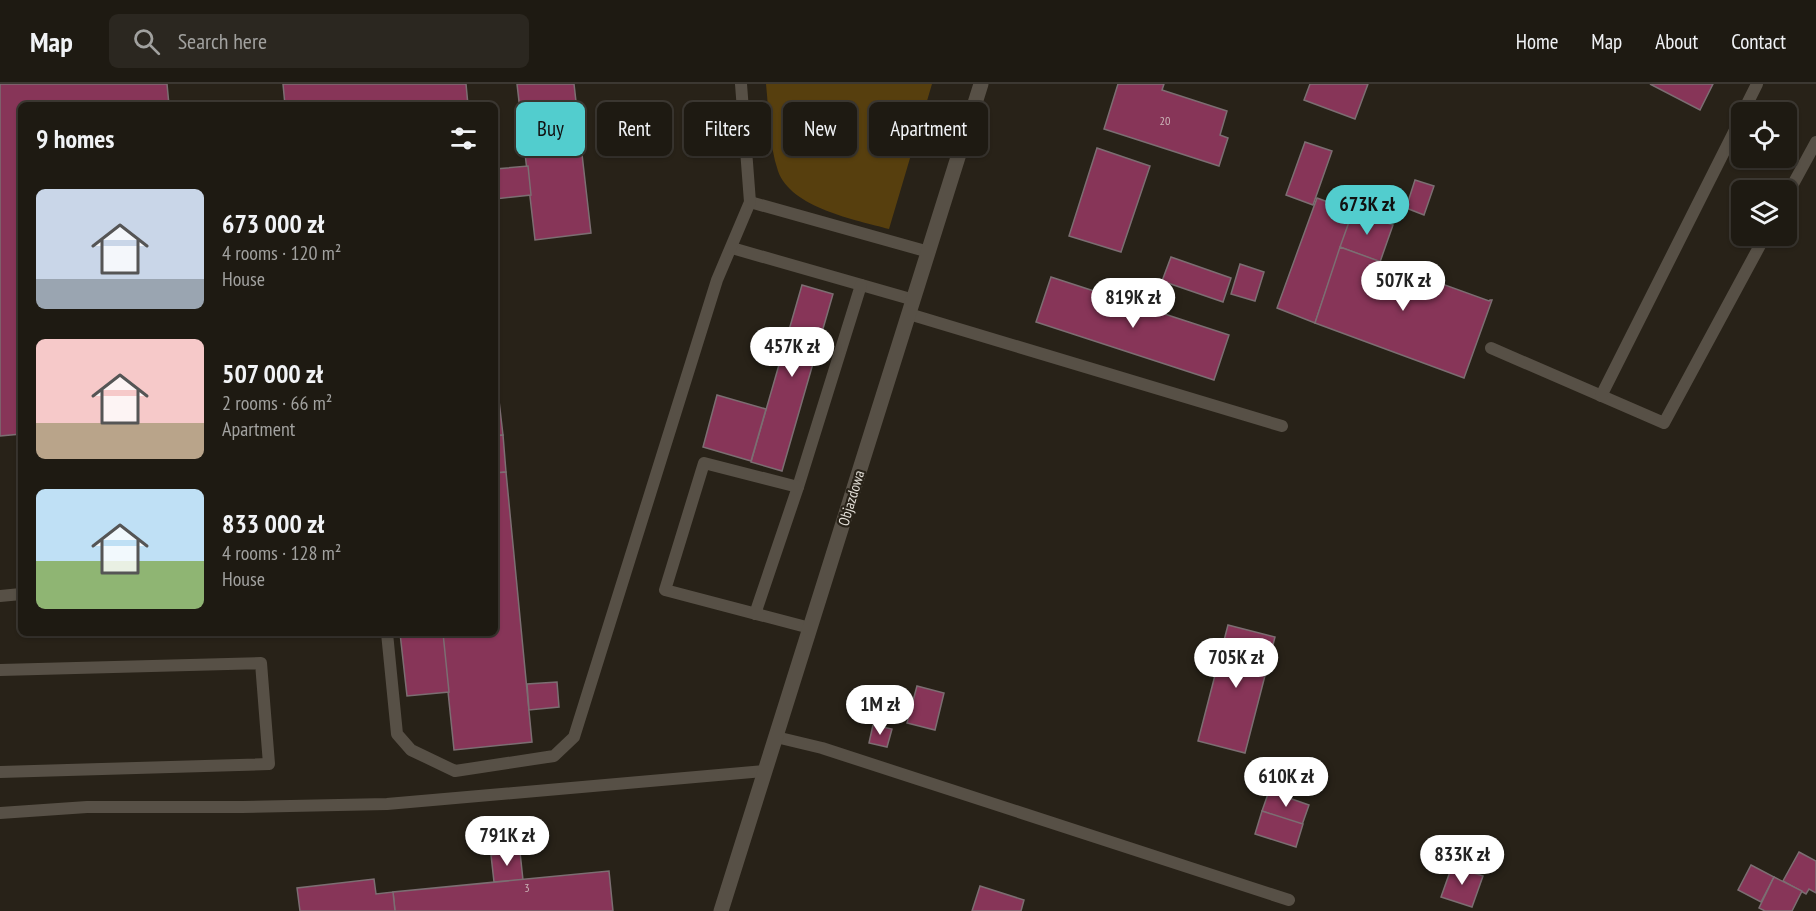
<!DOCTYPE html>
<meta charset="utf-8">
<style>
:root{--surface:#1e1a12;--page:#2b2720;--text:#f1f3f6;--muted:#a1a19f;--line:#3c3832;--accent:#52cdce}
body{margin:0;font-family:"PT Sans Narrow",sans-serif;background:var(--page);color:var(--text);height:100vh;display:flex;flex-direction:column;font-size:22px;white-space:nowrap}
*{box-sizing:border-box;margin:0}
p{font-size:20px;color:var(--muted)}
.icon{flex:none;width:33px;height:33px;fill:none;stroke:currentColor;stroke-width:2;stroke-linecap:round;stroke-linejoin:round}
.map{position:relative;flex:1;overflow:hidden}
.drawer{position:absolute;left:18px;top:18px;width:480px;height:534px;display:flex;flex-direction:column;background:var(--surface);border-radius:9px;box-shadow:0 2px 4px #0004,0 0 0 2px var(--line)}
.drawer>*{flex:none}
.guide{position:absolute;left:516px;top:18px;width:570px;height:54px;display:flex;gap:12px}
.buttons{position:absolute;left:1731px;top:18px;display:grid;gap:12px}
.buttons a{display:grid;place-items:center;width:66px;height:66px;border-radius:9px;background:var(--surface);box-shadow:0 2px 4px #0004,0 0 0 2px var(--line);font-size:30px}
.price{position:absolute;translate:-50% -51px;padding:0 14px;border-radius:21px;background:#fff;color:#222;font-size:20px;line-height:39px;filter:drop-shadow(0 2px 3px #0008)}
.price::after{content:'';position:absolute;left:50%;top:36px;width:18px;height:14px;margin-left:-9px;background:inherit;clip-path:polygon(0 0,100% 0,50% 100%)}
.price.current{background:var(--accent);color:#111}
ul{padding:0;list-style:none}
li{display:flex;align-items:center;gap:18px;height:150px;padding:0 18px}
li span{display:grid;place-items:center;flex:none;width:168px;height:120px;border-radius:9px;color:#555}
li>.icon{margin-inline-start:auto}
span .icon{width:72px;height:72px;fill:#fffc;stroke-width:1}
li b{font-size:26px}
h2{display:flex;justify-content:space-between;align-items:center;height:72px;padding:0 18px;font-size:26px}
.pill{padding:0 21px;border-radius:9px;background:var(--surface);box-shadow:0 2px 4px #0004,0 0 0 2px var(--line);font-size:21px;line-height:54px}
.pill.current{background:var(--accent);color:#111}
header{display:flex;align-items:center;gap:36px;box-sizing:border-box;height:84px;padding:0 30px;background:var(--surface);border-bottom:2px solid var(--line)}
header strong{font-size:28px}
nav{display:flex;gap:33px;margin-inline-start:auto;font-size:21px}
.search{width:420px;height:54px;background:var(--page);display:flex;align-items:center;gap:15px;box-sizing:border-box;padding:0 21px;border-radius:9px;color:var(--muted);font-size:22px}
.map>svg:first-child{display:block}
</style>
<header>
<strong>Map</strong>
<div class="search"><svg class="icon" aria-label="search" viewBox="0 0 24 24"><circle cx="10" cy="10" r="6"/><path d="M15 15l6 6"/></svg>Search here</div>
<nav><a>Home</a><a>Map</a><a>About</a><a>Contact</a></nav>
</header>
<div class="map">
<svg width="1816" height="827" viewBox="0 0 1816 827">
<rect width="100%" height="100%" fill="#282218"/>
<path fill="#573f0e" d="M 766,0 L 932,0 L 889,145 C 856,136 791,124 778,87 C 769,60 769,29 766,0 Z"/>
<g fill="#873558" stroke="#7c6e72" stroke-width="1.5">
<path d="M 0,0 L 167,0 L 169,21 L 21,21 L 21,350 L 0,352 Z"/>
<path d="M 283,0 L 466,0 L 468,21 L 285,21 Z"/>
<path d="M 517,0 L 574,0 L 591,149 L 535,156 Z"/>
<path d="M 1118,0 L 1164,0 L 1162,6 L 1227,27 L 1220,51 L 1228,54 L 1219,82 L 1104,45 Z"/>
<path d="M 1310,0 L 1368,0 L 1355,35 L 1304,16 Z"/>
<path d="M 1650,0 L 1713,0 L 1700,26 Z"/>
<path d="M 1305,58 L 1332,67 L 1313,121 L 1286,111 Z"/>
<path d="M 1097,64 L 1150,82 L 1121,168 L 1069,152 Z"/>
<path d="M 528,82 L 531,111 L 495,115 L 495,85 Z"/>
<path d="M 1415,96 L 1434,102 L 1424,131 L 1406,124 Z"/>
<path d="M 1317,114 L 1353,127 L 1315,239 L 1277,224 Z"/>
<path d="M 1353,127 L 1393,141 L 1380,178 L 1340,163 Z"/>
<path d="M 1340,163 L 1489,217 L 1490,216 L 1492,216 L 1464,294 L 1315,239 Z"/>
<path d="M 1171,173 L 1231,194 L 1223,218 L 1162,197 Z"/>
<path d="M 1240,180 L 1264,188 L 1255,217 L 1231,210 Z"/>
<path d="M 1051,193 L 1229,251 L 1214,296 L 1036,238 Z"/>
<path d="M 802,201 L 833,210 L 782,387 L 751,378 Z"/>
<path d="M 495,282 L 503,351 L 495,352 Z"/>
<path d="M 717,311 L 766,325 L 751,377 L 703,363 Z"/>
<path d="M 503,351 L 506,388 L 495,389 L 495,352 Z"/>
<path d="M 506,388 L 532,658 L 454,666 L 442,549 L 495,549 L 495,389 Z"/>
<path d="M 1228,541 L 1275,553 L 1245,669 L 1198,657 Z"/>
<path d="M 400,549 L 443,549 L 449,608 L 407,612 Z"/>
<path d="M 557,598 L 559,623 L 529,626 L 527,600 Z"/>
<path d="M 917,602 L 944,609 L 935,646 L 907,639 Z"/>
<path d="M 873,641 L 892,645 L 887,663 L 869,659 Z"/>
<path d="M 1269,707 L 1309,721 L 1302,741 L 1262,727 Z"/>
<path d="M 1262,727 L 1303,740 L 1296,763 L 1255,750 Z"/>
<path d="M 520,768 L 523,796 L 494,798 L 491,771 Z"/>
<path d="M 1799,768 L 1816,777 L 1816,809 L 1809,805 L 1806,810 L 1783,797 Z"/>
<path d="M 1751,781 L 1774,793 L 1761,818 L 1738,806 Z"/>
<path d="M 1452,782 L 1483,792 L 1472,823 L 1441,813 Z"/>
<path d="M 609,787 L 613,827 L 395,827 L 393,808 Z"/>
<path d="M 1774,793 L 1802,807 L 1792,827 L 1765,827 L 1759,824 Z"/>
<path d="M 374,795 L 376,810 L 393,808 L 395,827 L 300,827 L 297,804 Z"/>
<path d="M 980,802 L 1024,816 L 1021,827 L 972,827 Z"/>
</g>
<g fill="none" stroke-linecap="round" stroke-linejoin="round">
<g stroke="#575046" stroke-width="12">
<path d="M 1743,28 L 1757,0"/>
<path d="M 1786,113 L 1816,58"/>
<path d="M 750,118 L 929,168"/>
<path d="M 732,164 L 914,216"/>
<path d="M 909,230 L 1282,342"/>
<path d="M 1491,264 L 1664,339 L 1765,152"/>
<path d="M 1601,312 L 1742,32"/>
<path d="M 798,403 L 861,201"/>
<path d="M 0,512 L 21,510"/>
<path d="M 755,530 L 798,403 L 704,379 L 665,506 L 810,544"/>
<path d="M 387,549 L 397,650 L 411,666 L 455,687 L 554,672 L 574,653 L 717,196 L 750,118 L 741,0"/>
<path d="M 0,586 L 261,579 L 269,680 L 0,688"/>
<path d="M 776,653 L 822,664 L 1289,816"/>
<path d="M 0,729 L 87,723 L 242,723 L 387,720 L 765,687"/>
</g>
<path stroke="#575046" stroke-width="15" d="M 721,827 L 981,0"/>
</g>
<g text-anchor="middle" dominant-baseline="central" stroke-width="4.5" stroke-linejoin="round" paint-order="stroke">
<g font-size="12" fill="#cbb4b7">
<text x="1165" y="36">20</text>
<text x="527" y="803">3</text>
</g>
<g font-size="15" fill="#e2ded7" stroke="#282218">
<text transform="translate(851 414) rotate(-73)">Objazdowa</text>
</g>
</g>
</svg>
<div class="buttons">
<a><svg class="icon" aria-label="locate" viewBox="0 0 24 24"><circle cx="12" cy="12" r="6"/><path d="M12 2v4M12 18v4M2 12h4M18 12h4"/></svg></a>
<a><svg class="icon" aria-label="layers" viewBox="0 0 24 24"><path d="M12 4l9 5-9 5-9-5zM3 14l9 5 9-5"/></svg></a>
</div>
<b class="price current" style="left:1367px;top:152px">673K zł</b>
<b class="price" style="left:1403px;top:228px">507K zł</b>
<b class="price" style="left:1133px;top:245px">819K zł</b>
<b class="price" style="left:792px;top:294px">457K zł</b>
<b class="price" style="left:1236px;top:605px">705K zł</b>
<b class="price" style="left:880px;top:652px">1M zł</b>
<b class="price" style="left:1286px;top:724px">610K zł</b>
<b class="price" style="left:507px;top:783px">791K zł</b>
<b class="price" style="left:1462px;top:802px">833K zł</b>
<div class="guide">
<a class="pill current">Buy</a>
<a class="pill">Rent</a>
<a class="pill">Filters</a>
<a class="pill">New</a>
<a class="pill">Apartment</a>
</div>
<section class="drawer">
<h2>9 homes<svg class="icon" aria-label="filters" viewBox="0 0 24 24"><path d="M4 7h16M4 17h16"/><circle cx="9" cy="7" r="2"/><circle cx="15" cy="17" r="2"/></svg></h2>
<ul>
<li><span style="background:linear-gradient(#c9d6e8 75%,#9aa5b1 0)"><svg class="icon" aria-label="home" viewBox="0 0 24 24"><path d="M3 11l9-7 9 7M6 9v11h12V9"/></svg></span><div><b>673 000 zł</b><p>4 rooms · 120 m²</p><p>House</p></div></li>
<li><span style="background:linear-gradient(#f6c9c9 70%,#b9a48a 0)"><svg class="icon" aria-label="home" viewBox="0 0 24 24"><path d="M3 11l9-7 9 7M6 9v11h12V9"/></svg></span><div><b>507 000 zł</b><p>2 rooms · 66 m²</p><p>Apartment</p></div></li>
<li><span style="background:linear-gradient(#bfe0f5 60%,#8fb573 0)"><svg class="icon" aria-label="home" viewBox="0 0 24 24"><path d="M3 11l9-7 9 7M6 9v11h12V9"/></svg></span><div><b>833 000 zł</b><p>4 rooms · 128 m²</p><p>House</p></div></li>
</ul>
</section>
</div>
